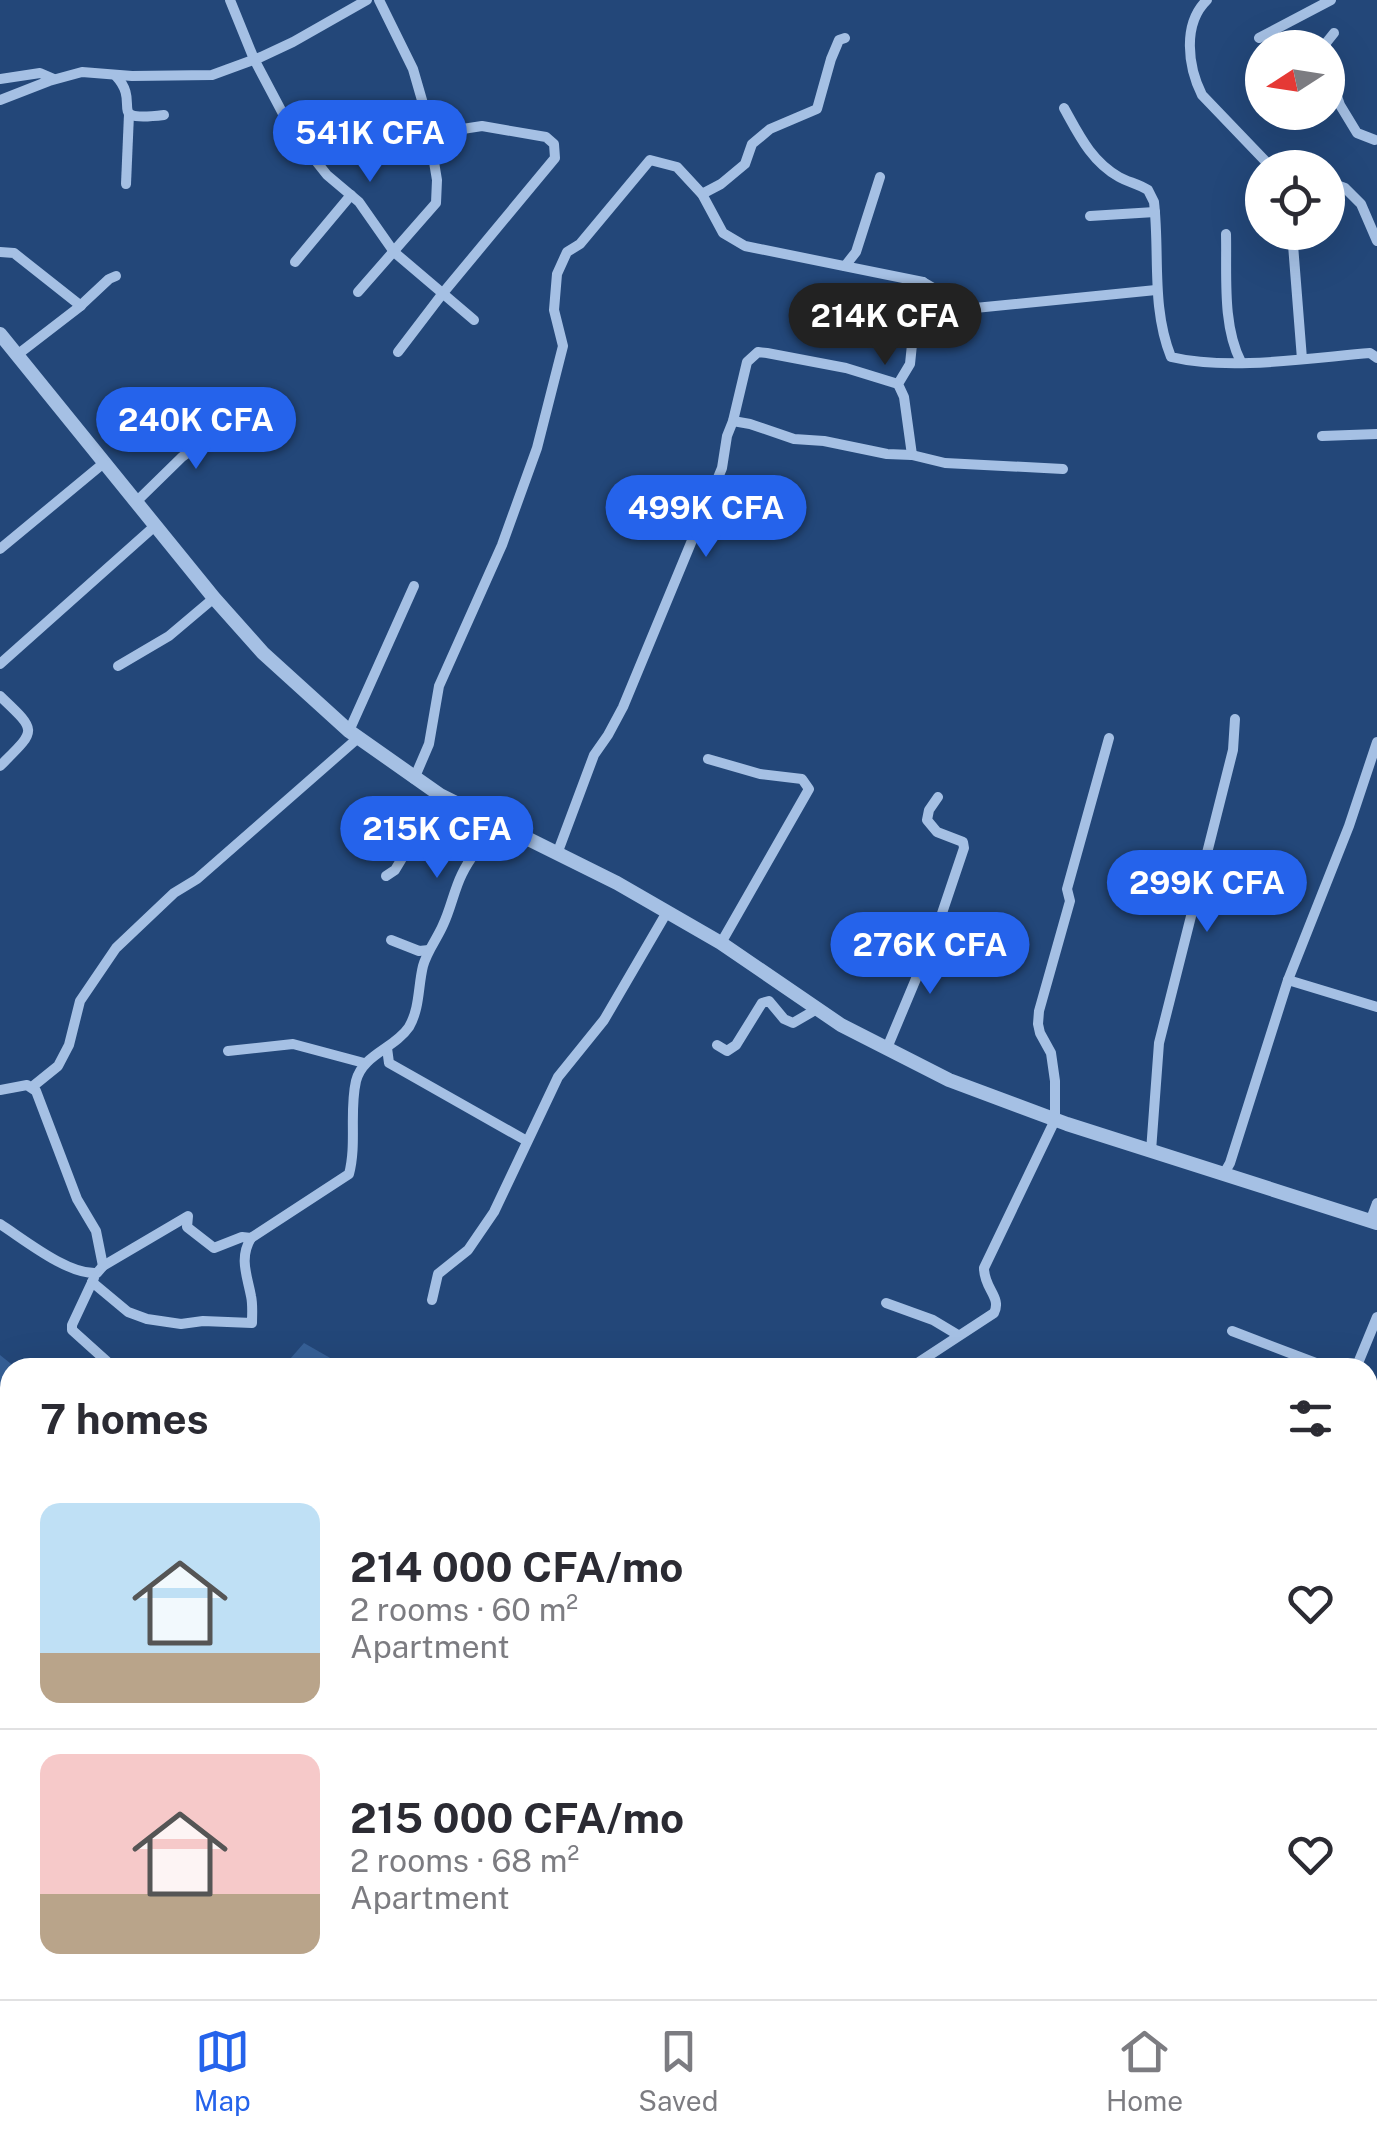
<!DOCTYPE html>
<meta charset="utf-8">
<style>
:root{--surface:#fff;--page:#f7f7f7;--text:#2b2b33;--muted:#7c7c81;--line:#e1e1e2;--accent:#2563eb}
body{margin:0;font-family:"Public Sans",sans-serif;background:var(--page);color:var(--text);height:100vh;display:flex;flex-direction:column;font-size:38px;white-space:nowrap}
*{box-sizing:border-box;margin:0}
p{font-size:32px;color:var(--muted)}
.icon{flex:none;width:55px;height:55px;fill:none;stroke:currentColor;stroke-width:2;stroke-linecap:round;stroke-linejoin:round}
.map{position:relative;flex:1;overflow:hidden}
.sheet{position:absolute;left:0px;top:1358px;width:1378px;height:642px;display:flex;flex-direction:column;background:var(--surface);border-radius:30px 30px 0 0;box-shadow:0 10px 40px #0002}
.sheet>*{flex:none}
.needle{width:65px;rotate:258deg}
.buttons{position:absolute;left:1245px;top:30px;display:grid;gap:20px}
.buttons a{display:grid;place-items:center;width:100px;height:100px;border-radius:50%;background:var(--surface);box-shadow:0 10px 40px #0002;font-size:50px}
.price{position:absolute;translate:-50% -85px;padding:0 22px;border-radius:35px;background:var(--accent);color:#fff;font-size:32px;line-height:65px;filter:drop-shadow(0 2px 5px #0008)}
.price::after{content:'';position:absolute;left:50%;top:60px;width:30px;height:22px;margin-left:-15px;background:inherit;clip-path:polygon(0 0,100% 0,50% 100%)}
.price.selected{background:#222;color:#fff}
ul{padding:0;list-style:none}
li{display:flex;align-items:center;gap:30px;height:250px;padding:0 40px}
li+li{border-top:2px solid var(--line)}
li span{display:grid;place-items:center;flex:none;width:280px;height:200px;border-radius:20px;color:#555}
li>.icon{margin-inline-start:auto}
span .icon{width:120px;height:120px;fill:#fffc;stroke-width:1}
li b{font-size:42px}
h2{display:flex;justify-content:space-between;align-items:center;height:120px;padding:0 40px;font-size:42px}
.tab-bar{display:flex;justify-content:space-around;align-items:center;height:140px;border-top:2px solid var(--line);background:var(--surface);font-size:28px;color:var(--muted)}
.tab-bar a{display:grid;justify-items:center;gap:5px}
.tab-bar .selected{color:var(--accent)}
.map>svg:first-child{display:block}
</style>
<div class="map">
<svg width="1377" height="1999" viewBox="0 0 1377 1999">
<rect width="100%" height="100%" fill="#234779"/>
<g fill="#366097">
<path d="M 304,1343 L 346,1367 L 283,1367 Z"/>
<path d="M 0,1355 L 15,1367 L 10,1368 L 10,1582 L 0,1571 Z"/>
<path d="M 10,1932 L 10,1990 L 17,1990 L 17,1999 L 0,1999 L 0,1940 Z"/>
<path d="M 614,1990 L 742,1990 L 753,1999 L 619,1999 Z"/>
</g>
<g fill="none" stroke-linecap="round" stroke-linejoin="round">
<path stroke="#99bbe5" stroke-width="2.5" d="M 659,1990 L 668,1999"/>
<g stroke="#a5c0e4" stroke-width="10">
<path d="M 230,0 L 254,59 L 282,112 L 304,146 L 327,175 L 359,202 L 394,252 L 474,320"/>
<path d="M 1207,0 C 1182,24 1188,67 1202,95 L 1272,168"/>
<path d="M 1259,38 L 1331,0"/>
<path d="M 1326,48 L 1326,43 L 1334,33"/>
<path d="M 1328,70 L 1340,105 L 1357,133 L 1375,140"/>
<path d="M 116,76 C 143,105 103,122 164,115"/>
<path d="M 0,79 L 40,73 L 54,79"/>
<path d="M 0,100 L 49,81 L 82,72 L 132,76 L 212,75 L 261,57 L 293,42 L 367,0"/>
<path d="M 1064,108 C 1079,135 1091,161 1119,177 C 1128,182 1139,184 1148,190 L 1154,202 C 1160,254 1151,307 1171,357 C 1229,371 1310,358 1370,353 L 1377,358"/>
<path d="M 1328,182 L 1345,188 L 1361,204 L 1377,241"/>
<path d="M 126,184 L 129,114"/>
<path d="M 702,194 L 721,184 L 745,164 L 752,144 L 770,129 L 817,109 L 831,59 L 839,40 L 845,38"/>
<path d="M 1090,216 L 1155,212"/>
<path d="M 1292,232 L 1302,359"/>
<path d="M 1226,234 C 1227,275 1222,325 1241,362"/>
<path d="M 0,252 L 14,253 L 81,306"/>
<path d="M 295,262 L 351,195"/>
<path d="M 845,266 L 856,252 L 880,177"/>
<path d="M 358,292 L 436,203 L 437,180 L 426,114 L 413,69 L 379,0"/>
<path d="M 398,352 L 443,293 L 555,158 L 554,144 L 546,137 L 482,126 L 430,134"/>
<path d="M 17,355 L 78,308 L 109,279 L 116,276"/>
<path d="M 733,421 L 750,424 L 794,439 L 824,441 L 887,454 L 912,455 L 945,463 L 1063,469"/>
<path d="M 1322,436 L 1377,434"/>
<path d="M 912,455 L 904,397 L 898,384 L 910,364 L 914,325 L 923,282"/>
<path d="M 137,501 L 182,457 L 234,419"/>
<path d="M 0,549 L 105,462"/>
<path d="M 0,664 L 156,525"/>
<path d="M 118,666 L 169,636 L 214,598"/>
<path d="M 0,696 C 38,732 37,729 0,766"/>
<path d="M 349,731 L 414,586"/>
<path d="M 708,759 L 760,774 L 802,779 L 809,789 L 721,943"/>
<path d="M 414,779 L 429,744 L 439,686 L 502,545 L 537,448 L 563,346 L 554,310 L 557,274 L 567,252 L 580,244 L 650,160 L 677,167 L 702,194 L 723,233 L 745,246 L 923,282 L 947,296 L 975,308 L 1156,290"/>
<path d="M 557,854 L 594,755 L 608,735 L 623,707 L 722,468 L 727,436 L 733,421 L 747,362 L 758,352 L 767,353 L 846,368 L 898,384"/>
<path d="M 386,876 L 395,870 L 440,795"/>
<path d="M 391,940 L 419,951 L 429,950"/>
<path d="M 1288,980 L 1377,1007"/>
<path d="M 717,1045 L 727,1051 L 736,1045 L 762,1003 L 769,1001 L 784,1019 L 793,1023 L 817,1009"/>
<path d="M 387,1048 L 389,1063 L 527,1141"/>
<path d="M 887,1048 L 936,931 L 964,848 L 963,842 L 937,832 L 927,820 L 929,810 L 938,797"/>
<path d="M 228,1051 L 293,1044 L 364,1063"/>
<path d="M 32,1087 L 58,1066 L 69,1045 L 80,1001 L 116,948 L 174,893 L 197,879 L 358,738"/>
<path d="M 0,1090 L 27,1085 L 36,1091 L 77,1199 L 96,1231 L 103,1266"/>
<path d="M 1151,1151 L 1159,1043 L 1233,750 L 1235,719"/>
<path d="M 1228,1176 L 1226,1170 L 1230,1163 L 1288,980 L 1349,826 L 1377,742"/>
<path d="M 1371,1219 L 1377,1203"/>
<path d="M 0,1224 C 25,1240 68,1275 97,1273 L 103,1266 L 188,1216 L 187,1227 L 214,1248 L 242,1237 L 251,1238 L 349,1174 C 357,1144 349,1111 356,1081 C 363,1054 394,1049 409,1027 C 420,1008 418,986 423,966 C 427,951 437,939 443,925 C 451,908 454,890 462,874 C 471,855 485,839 499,824"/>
<path d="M 94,1278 L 72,1325 L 72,1330 L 112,1366"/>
<path d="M 92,1282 L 128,1312 L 147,1319 L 181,1324 L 203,1321 L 252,1323 C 252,1314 253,1305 251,1296 C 247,1275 239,1258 251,1238"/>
<path d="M 432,1300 L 438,1274 L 468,1250 L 494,1212 L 558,1077 L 604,1020 L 667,912"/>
<path d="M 886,1303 L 933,1320 L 958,1335"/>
<path d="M 1232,1331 L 1329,1368"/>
<path d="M 910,1368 L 994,1313 C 1002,1297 984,1289 984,1268 L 1055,1120 L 1055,1081 L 1051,1053 L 1040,1033 L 1038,1024 L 1039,1011 L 1070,901 L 1067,889 L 1109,738"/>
<path d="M 1356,1368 L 1377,1317"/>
<path d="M 0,1792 L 10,1790"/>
<path d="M 1368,1836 L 1373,1818"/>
<path d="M 1368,1915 L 1377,1918"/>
<path d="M 73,1990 L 81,1999"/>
<path d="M 489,1990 L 495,1999"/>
<path d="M 855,1990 L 866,1999"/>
<path d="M 1050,1990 L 1060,1999"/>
<path d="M 524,1999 L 533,1990"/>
<path d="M 1201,1999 L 1204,1990"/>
<path d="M 1315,1999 L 1318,1990"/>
</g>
<path stroke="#a5c0e4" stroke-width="14" d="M 0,334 L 214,598 L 263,653 L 349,731 L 440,795 L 617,883 L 721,943 L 841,1025 L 949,1080 L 1067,1124 L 1377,1223"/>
</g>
</svg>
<div class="buttons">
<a><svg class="needle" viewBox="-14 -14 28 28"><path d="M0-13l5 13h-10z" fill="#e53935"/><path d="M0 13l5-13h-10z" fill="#7c7c81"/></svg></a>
<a><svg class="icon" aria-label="locate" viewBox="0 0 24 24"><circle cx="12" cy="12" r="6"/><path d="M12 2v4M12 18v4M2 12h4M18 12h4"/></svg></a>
</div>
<b class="price" style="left:370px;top:185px">541K CFA</b>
<b class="price selected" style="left:885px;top:368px">214K CFA</b>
<b class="price" style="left:196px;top:472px">240K CFA</b>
<b class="price" style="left:706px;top:560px">499K CFA</b>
<b class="price" style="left:437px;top:881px">215K CFA</b>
<b class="price" style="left:1207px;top:935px">299K CFA</b>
<b class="price" style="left:930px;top:997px">276K CFA</b>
<section class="sheet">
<h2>7 homes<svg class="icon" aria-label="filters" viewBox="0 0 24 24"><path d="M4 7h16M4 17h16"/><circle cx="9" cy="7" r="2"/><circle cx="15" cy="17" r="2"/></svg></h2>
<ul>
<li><span style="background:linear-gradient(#bfe0f5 75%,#b9a48a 0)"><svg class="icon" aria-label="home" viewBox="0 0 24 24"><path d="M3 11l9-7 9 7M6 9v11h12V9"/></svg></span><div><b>214 000 CFA/mo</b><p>2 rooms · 60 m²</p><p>Apartment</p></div><svg class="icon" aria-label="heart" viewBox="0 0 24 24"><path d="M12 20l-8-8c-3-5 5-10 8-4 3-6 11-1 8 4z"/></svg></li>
<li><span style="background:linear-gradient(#f6c9c9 70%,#b9a48a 0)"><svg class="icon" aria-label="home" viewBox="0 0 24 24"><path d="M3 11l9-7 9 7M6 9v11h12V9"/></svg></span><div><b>215 000 CFA/mo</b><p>2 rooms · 68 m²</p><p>Apartment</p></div><svg class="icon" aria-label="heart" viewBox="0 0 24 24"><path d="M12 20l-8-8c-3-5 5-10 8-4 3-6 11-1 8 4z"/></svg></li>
</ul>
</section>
</div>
<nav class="tab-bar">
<a class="selected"><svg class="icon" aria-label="map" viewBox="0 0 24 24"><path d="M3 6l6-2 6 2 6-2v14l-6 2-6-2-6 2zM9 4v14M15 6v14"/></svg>Map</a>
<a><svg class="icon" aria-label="saved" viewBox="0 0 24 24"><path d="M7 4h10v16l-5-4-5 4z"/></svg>Saved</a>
<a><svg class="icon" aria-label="home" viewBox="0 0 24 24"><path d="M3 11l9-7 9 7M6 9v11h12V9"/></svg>Home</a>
</nav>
